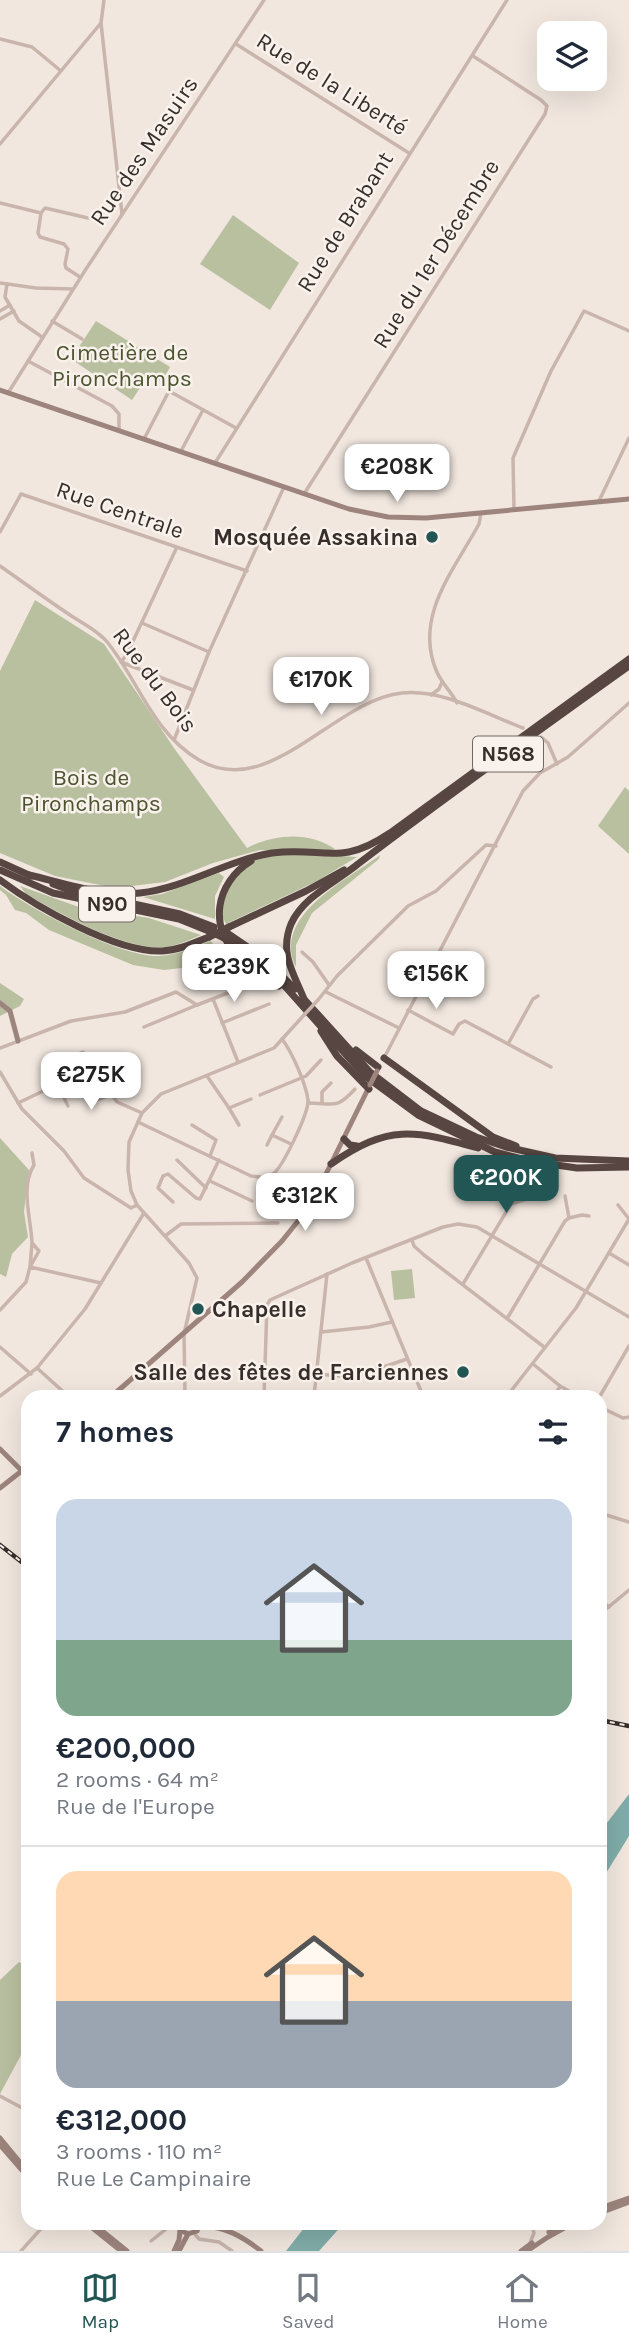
<!DOCTYPE html>
<meta charset="utf-8">
<style>
:root{--surface:#fff;--page:#f6f6f7;--text:#1f2937;--muted:#747a83;--line:#e0e1e3;--accent:#225654}
body{margin:0;font-family:Karla,sans-serif;background:var(--page);color:var(--text);height:100vh;display:flex;flex-direction:column;font-size:26px;white-space:nowrap}
*{box-sizing:border-box;margin:0}
p{font-size:23px;color:var(--muted)}
.icon{flex:none;width:38px;height:38px;fill:none;stroke:currentColor;stroke-width:2;stroke-linecap:round;stroke-linejoin:round}
.map{position:relative;flex:1;overflow:hidden}
.panel{position:absolute;left:21px;top:1390px;width:586px;height:840px;display:flex;flex-direction:column;background:var(--surface);border-radius:21px;box-shadow:0 7px 28px #0002}
.panel>*{flex:none}
.fabs{position:absolute;left:537px;top:21px;display:grid;gap:14px}
.fabs a{display:grid;place-items:center;width:70px;height:70px;border-radius:14px;background:var(--surface);box-shadow:0 7px 28px #0002;font-size:35px}
.price{position:absolute;translate:-50% -60px;padding:0 16px;border-radius:14px;background:#fff;color:#222;font-size:23px;line-height:46px;filter:drop-shadow(0 2px 4px #0008)}
.price::after{content:'';position:absolute;left:50%;top:42px;width:21px;height:16px;margin-left:-10px;background:inherit;clip-path:polygon(0 0,100% 0,50% 100%)}
.price.active{background:var(--accent);color:#fff}
ul{padding:0;list-style:none}
li{display:grid;align-content:center;gap:14px;height:371px;padding:0 35px}
li+li{border-top:2px solid var(--line)}
li span{display:grid;place-items:center;height:217px;border-radius:21px;color:#555}
li>.icon{margin-inline-start:auto}
span .icon{width:126px;height:126px;fill:#fffc;stroke-width:1}
li b{font-size:30px}
h2{display:flex;justify-content:space-between;align-items:center;height:84px;padding:0 35px;font-size:30px}
.tab-bar{display:flex;justify-content:space-around;align-items:center;height:98px;border-top:2px solid var(--line);background:var(--surface);font-size:19px;color:var(--muted)}
.tab-bar a{display:grid;justify-items:center;gap:4px}
.tab-bar .active{color:var(--accent)}
.map>svg:first-child{display:block}
</style>
<div class="map">
<svg width="629" height="2251" viewBox="0 0 629 2251">
<rect width="100%" height="100%" fill="#f1e7df"/>
<g fill="#b9c0a0">
<path d="M 233,215 L 299,263 L 270,310 L 200,264 Z"/>
<path d="M 96,321 L 170,367 L 162,382 L 149,374 L 132,400 L 71,359 Z"/>
<path d="M 35,600 L 104,644 L 174,748 L 247,848 C 274,834 309,831 335,849 L 328,851 L 260,850 L 213,863 L 165,882 L 115,888 L 55,876 L 0,853 L 0,671 Z"/>
<path d="M 625,787 L 629,791 L 629,854 L 598,826 Z"/>
<path d="M 293,853 L 357,857 L 315,882 L 226,924 C 213,901 234,872 255,859 C 265,854 282,855 293,853 Z"/>
<path d="M 380,855 L 379,859 L 312,913 L 296,945 L 296,967 C 271,916 347,880 380,855 Z"/>
<path d="M 219,873 L 224,877 L 215,896 L 215,919 L 143,897 L 162,894 Z"/>
<path d="M 0,886 C 30,909 122,958 159,956 C 178,955 194,947 211,941 L 216,949 L 240,965 L 231,970 L 182,968 L 164,970 L 133,965 L 49,930 L 26,913 L 15,910 L 6,895 L 0,890 Z"/>
<path d="M 20,886 L 79,907 L 149,918 L 201,935 C 189,940 177,946 164,947 C 126,951 59,913 26,894 Z"/>
<path d="M 0,983 L 24,999 L 20,1006 L 0,1016 Z"/>
<path d="M 0,1138 L 29,1170 L 24,1212 L 28,1237 L 12,1254 L 6,1277 L 0,1274 Z"/>
<path d="M 412,1269 L 415,1298 L 394,1300 L 391,1271 Z"/>
<path d="M 19,1962 L 28,1968 L 28,2042 L 0,2094 L 0,1980 Z"/>
</g>
<g fill="#80ada9">
<path d="M 629,1794 L 629,1836 L 600,1883 L 600,1832 Z"/>
<path d="M 308,2223 L 344,2223 L 319,2251 L 286,2251 Z"/>
</g>
<g fill="none" stroke-linecap="round" stroke-linejoin="round">
<g stroke="#c9b5ac" stroke-width="3.5">
<path d="M 104,0 L 101,23 L 122,214"/>
<path d="M 0,39 L 32,47 L 61,71"/>
<path d="M 236,44 L 409,153"/>
<path d="M 0,144 L 101,23"/>
<path d="M 0,203 L 41,213 L 45,208 L 88,218"/>
<path d="M 41,213 L 38,233 L 40,237 L 64,244 L 68,249 L 65,264 L 66,268 L 80,277"/>
<path d="M 0,283 L 36,288 L 73,289"/>
<path d="M 7,284 L 5,297 L 19,321 L 42,337"/>
<path d="M 0,311 L 10,305"/>
<path d="M 0,319 L 14,311"/>
<path d="M 52,321 L 82,339"/>
<path d="M 28,361 L 112,406 L 119,414 L 119,429"/>
<path d="M 8,393 L 86,269 L 264,0"/>
<path d="M 144,439 L 169,391 L 236,428"/>
<path d="M 181,451 L 203,410"/>
<path d="M 215,463 L 507,0"/>
<path d="M 304,494 L 545,114 L 547,106 L 541,100 L 473,56"/>
<path d="M 599,501 L 629,438"/>
<path d="M 514,509 L 513,458 L 551,371 L 584,311 L 629,331"/>
<path d="M 0,532 L 21,494 L 247,571"/>
<path d="M 176,549 L 127,654 L 121,662 L 193,690"/>
<path d="M 0,566 C 23,582 46,599 70,615 C 82,623 99,631 108,643 C 139,682 153,733 199,760 C 270,801 334,700 402,693 C 443,689 486,714 523,728"/>
<path d="M 142,623 L 209,652"/>
<path d="M 431,695 L 439,689 L 442,682"/>
<path d="M 457,703 C 451,691 441,683 436,670 C 414,616 454,570 479,524 L 481,513"/>
<path d="M 541,737 L 548,743 L 557,764"/>
<path d="M 174,740 L 209,652 L 284,487"/>
<path d="M 302,952 L 313,962 L 329,985"/>
<path d="M 326,992 L 399,1028"/>
<path d="M 213,999 L 238,1062"/>
<path d="M 318,1000 L 337,976 L 408,906 L 436,891 L 486,845 L 496,846"/>
<path d="M 408,1010 L 453,1034 L 459,1024 L 465,1021 L 551,1067"/>
<path d="M 222,1023 L 269,1004"/>
<path d="M 144,1027 L 197,1005"/>
<path d="M 508,1044 L 533,999 L 538,996"/>
<path d="M 0,1048 L 71,1021 L 125,1012 L 176,992 L 197,1005 L 246,986"/>
<path d="M 384,1058 L 523,791 L 540,773 L 568,757 L 629,703"/>
<path d="M 0,1072 L 22,1109 L 64,1151 L 84,1178 L 131,1208 L 137,1205"/>
<path d="M 207,1076 L 229,1108 L 251,1099"/>
<path d="M 58,1084 L 63,1096 L 102,1080"/>
<path d="M 88,1085 L 94,1101 L 112,1094"/>
<path d="M 260,1095 L 306,1076 L 321,1060"/>
<path d="M 63,1096 L 68,1106"/>
<path d="M 18,1103 L 58,1084 L 52,1068 L 54,1064 L 83,1052 L 117,1102 L 142,1113"/>
<path d="M 308,1103 C 334,1103 336,1110 355,1089"/>
<path d="M 322,1103 L 322,1092 L 331,1083"/>
<path d="M 229,1108 L 239,1125"/>
<path d="M 282,1117 L 272,1135 L 291,1144"/>
<path d="M 138,1122 L 251,1176 C 259,1177 265,1178 273,1174 C 283,1167 309,1112 308,1100 C 306,1084 292,1052 282,1039"/>
<path d="M 192,1125 L 216,1140 L 210,1156"/>
<path d="M 267,1145 L 272,1135"/>
<path d="M 177,1160 L 206,1188"/>
<path d="M 500,1177 L 511,1204 L 539,1195"/>
<path d="M 210,1181 L 252,1201"/>
<path d="M 565,1196 L 569,1218 L 582,1215 L 589,1216"/>
<path d="M 264,1197 L 275,1173"/>
<path d="M 173,1202 L 158,1188 L 163,1176 L 168,1174 L 196,1198 L 200,1199 L 219,1160"/>
<path d="M 618,1205 L 629,1219"/>
<path d="M 165,1236 L 181,1224 L 278,1223"/>
<path d="M 412,1240 L 414,1246 L 424,1255 L 544,1347"/>
<path d="M 32,1243 C 31,1218 20,1187 34,1165 L 32,1153"/>
<path d="M 32,1243 L 39,1251 L 30,1267 Z"/>
<path d="M 609,1253 L 629,1265"/>
<path d="M 366,1258 L 423,1396"/>
<path d="M 463,1284 L 511,1204"/>
<path d="M 0,1310 L 26,1282 L 30,1267 L 101,1283"/>
<path d="M 508,1317 L 565,1221 L 569,1218"/>
<path d="M 321,1332 L 369,1327 L 392,1322"/>
<path d="M 0,1347 L 31,1374"/>
<path d="M 533,1364 L 560,1386 L 578,1396"/>
<path d="M 37,1368 L 68,1396"/>
<path d="M 316,1374 L 354,1377 L 407,1359"/>
<path d="M 0,1396 L 37,1368 L 85,1309 L 144,1213"/>
<path d="M 185,1396 L 184,1334 L 197,1278 L 189,1263 L 137,1205 L 131,1191 L 128,1170 L 129,1142 L 142,1113 L 161,1094 L 274,1048 L 304,1015"/>
<path d="M 264,1396 L 267,1305 L 270,1300 L 352,1263 L 443,1227 L 458,1224 L 477,1227 L 629,1317"/>
<path d="M 314,1396 L 327,1274"/>
<path d="M 507,1396 L 576,1308 L 629,1219"/>
<path d="M 553,1396 L 560,1387"/>
<path d="M 600,1396 L 629,1346"/>
<path d="M 600,1407 L 623,1418 L 629,1417"/>
<path d="M 600,1513 L 629,1522"/>
<path d="M 600,1599 L 609,1607"/>
<path d="M 600,1614 L 629,1590"/>
<path d="M 0,2096 L 28,2111"/>
<path d="M 22,2107 L 28,2095"/>
<path d="M 544,2222 L 560,2222"/>
<path d="M 194,2233 L 199,2239 L 219,2242 L 232,2251"/>
<path d="M 151,2241 L 170,2226 L 178,2225"/>
<path d="M 530,2243 L 534,2233 L 531,2222"/>
<path d="M 21,2251 L 47,2222"/>
</g>
<g stroke="#9d857d" stroke-width="5">
<path d="M 0,390 L 349,509 L 388,517 L 426,518 L 629,499"/>
<path d="M 0,1003 L 10,1011 L 18,1041"/>
<path d="M 112,1396 L 242,1282 L 282,1241 L 302,1216 L 323,1180 L 370,1085"/>
<path d="M 0,1449 L 22,1471"/>
<path d="M 0,1488 L 28,1466"/>
<path d="M 0,2138 L 28,2172"/>
<path d="M 0,2145 L 28,2177"/>
<path d="M 600,2208 L 629,2198"/>
<path d="M 600,2213 L 629,2202"/>
<path d="M 85,2222 L 121,2251"/>
<path d="M 91,2222 L 127,2251"/>
<path d="M 178,2222 L 180,2230 L 188,2234 L 197,2231 L 200,2223"/>
<path d="M 200,2226 C 224,2226 242,2236 261,2251"/>
<path d="M 549,2232 L 564,2222"/>
<path d="M 174,2251 L 179,2240 L 180,2230"/>
<path d="M 179,2251 L 188,2234"/>
<path d="M 521,2251 L 532,2243"/>
<path d="M 527,2251 L 548,2237 L 575,2222"/>
</g>
<g stroke="#584642" stroke-width="7">
<path d="M 251,861 C 215,883 208,928 239,957 C 251,968 266,975 279,986"/>
<path d="M 0,862 L 31,876"/>
<path d="M 0,870 L 53,893 L 179,919 L 216,934"/>
<path d="M 29,875 C 64,883 104,897 140,893 C 186,888 227,860 272,853 C 325,846 338,868 390,833 L 629,659"/>
<path d="M 0,880 C 36,907 117,953 162,951 C 179,950 194,943 209,937"/>
<path d="M 53,884 L 69,890 L 180,914 L 214,927"/>
<path d="M 229,927 L 306,891 L 344,870"/>
<path d="M 227,933 L 265,959 L 295,989"/>
<path d="M 230,941 L 253,956 L 274,974 L 365,1076 L 418,1115 L 495,1152 L 529,1161 L 577,1168 L 629,1167"/>
<path d="M 303,998 L 370,1072 L 421,1111 L 476,1137 L 506,1147 L 555,1158 L 629,1161"/>
<path d="M 304,999 C 294,974 279,953 291,924 C 303,897 336,882 358,864 C 447,796 538,731 629,666"/>
<path d="M 321,1031 L 337,1056 L 369,1089"/>
<path d="M 356,1050 L 378,1067"/>
<path d="M 384,1058 L 493,1137 L 516,1146"/>
<path d="M 344,1139 L 350,1145 L 357,1146"/>
<path d="M 331,1164 C 389,1124 413,1130 478,1148"/>
</g>
<defs>
<g id="rail">
<path d="M 0,1545 L 28,1567"/>
<path d="M 600,1720 L 629,1726"/>
</g>
</defs>
<use href="#rail" stroke="#372d2a" stroke-width="4.5"/>
<use href="#rail" stroke="#f9f1eb" stroke-width="2" stroke-dasharray="5" stroke-linecap="butt"/>
<path stroke="#c9b5ac" stroke-width="3.5" d="M 304,1015 L 318,1000"/>
<path stroke="#9d857d" stroke-width="5" d="M 370,1085 L 377,1071"/>
<g stroke="#584642" stroke-width="7">
<path d="M 216,934 L 230,941"/>
<path d="M 209,937 L 229,927"/>
</g>
</g>
<g fill="#225654" stroke="#f9f1eb" stroke-width="2.5">
<circle cx="432" cy="537" r="7"/>
<circle cx="198" cy="1309" r="7"/>
<circle cx="463" cy="1372" r="7"/>
</g>
<g text-anchor="middle" dominant-baseline="central" stroke-width="5" stroke-linejoin="round" paint-order="stroke">
<g fill="#f9f1eb" stroke="#716864" stroke-width="2">
<rect x="473" y="736.5" width="70" height="35" rx="5"/>
<rect x="79" y="886.5" width="56" height="35" rx="5"/>
</g>
<g font-size="21" font-weight="bold" fill="#372d2a">
<text x="508" y="754">N568</text>
<text x="107" y="904">N90</text>
</g>
<g font-size="23" fill="#372d2a" stroke="#f9f1eb">
<text transform="translate(332 84) rotate(32)">Rue de la Liberté</text>
<text transform="translate(144 151) rotate(-56)">Rue des Masuirs</text>
<text transform="translate(345 222) rotate(-58)">Rue de Brabant</text>
<text transform="translate(436 254) rotate(-58)">Rue du 1er Décembre</text>
<text transform="translate(120 510) rotate(19)">Rue Centrale</text>
<text transform="translate(155 680) rotate(53)">Rue du Bois</text>
</g>
<g font-size="23" fill="#4b542f" stroke="#f9f1eb">
<text x="122" y="352">Cimetière de<tspan x="122" dy="26">Pironchamps</tspan></text>
<text x="91" y="777">Bois de<tspan x="91" dy="26">Pironchamps</tspan></text>
</g>
<g font-size="23" font-weight="bold" fill="#372d2a" stroke="#f9f1eb" text-anchor="end">
<text x="418" y="537">Mosquée Assakina</text>
<text x="212" y="1309" text-anchor="start">Chapelle</text>
<text x="449" y="1372">Salle des fêtes de Farciennes</text>
</g>
</g>
</svg>
<div class="fabs">
<a><svg class="icon" aria-label="layers" viewBox="0 0 24 24"><path d="M12 4l9 5-9 5-9-5zM3 14l9 5 9-5"/></svg></a>
</div>
<b class="price" style="left:397px;top:504px">€208K</b>
<b class="price" style="left:321px;top:717px">€170K</b>
<b class="price" style="left:234px;top:1004px">€239K</b>
<b class="price" style="left:436px;top:1011px">€156K</b>
<b class="price" style="left:91px;top:1112px">€275K</b>
<b class="price active" style="left:506px;top:1215px">€200K</b>
<b class="price" style="left:305px;top:1233px">€312K</b>
<section class="panel">
<h2>7 homes<svg class="icon" aria-label="filters" viewBox="0 0 24 24"><path d="M4 7h16M4 17h16"/><circle cx="9" cy="7" r="2"/><circle cx="15" cy="17" r="2"/></svg></h2>
<ul>
<li><span style="background:linear-gradient(#c9d6e8 65%,#7fa58c 0)"><svg class="icon" aria-label="home" viewBox="0 0 24 24"><path d="M3 11l9-7 9 7M6 9v11h12V9"/></svg></span><div><b>€200,000</b><p>2 rooms · 64 m²</p><p>Rue de l'Europe</p></div></li>
<li><span style="background:linear-gradient(#ffd9b3 60%,#9aa5b1 0)"><svg class="icon" aria-label="home" viewBox="0 0 24 24"><path d="M3 11l9-7 9 7M6 9v11h12V9"/></svg></span><div><b>€312,000</b><p>3 rooms · 110 m²</p><p>Rue Le Campinaire</p></div></li>
</ul>
</section>
</div>
<nav class="tab-bar">
<a class="active"><svg class="icon" aria-label="map" viewBox="0 0 24 24"><path d="M3 6l6-2 6 2 6-2v14l-6 2-6-2-6 2zM9 4v14M15 6v14"/></svg>Map</a>
<a><svg class="icon" aria-label="saved" viewBox="0 0 24 24"><path d="M7 4h10v16l-5-4-5 4z"/></svg>Saved</a>
<a><svg class="icon" aria-label="home" viewBox="0 0 24 24"><path d="M3 11l9-7 9 7M6 9v11h12V9"/></svg>Home</a>
</nav>
